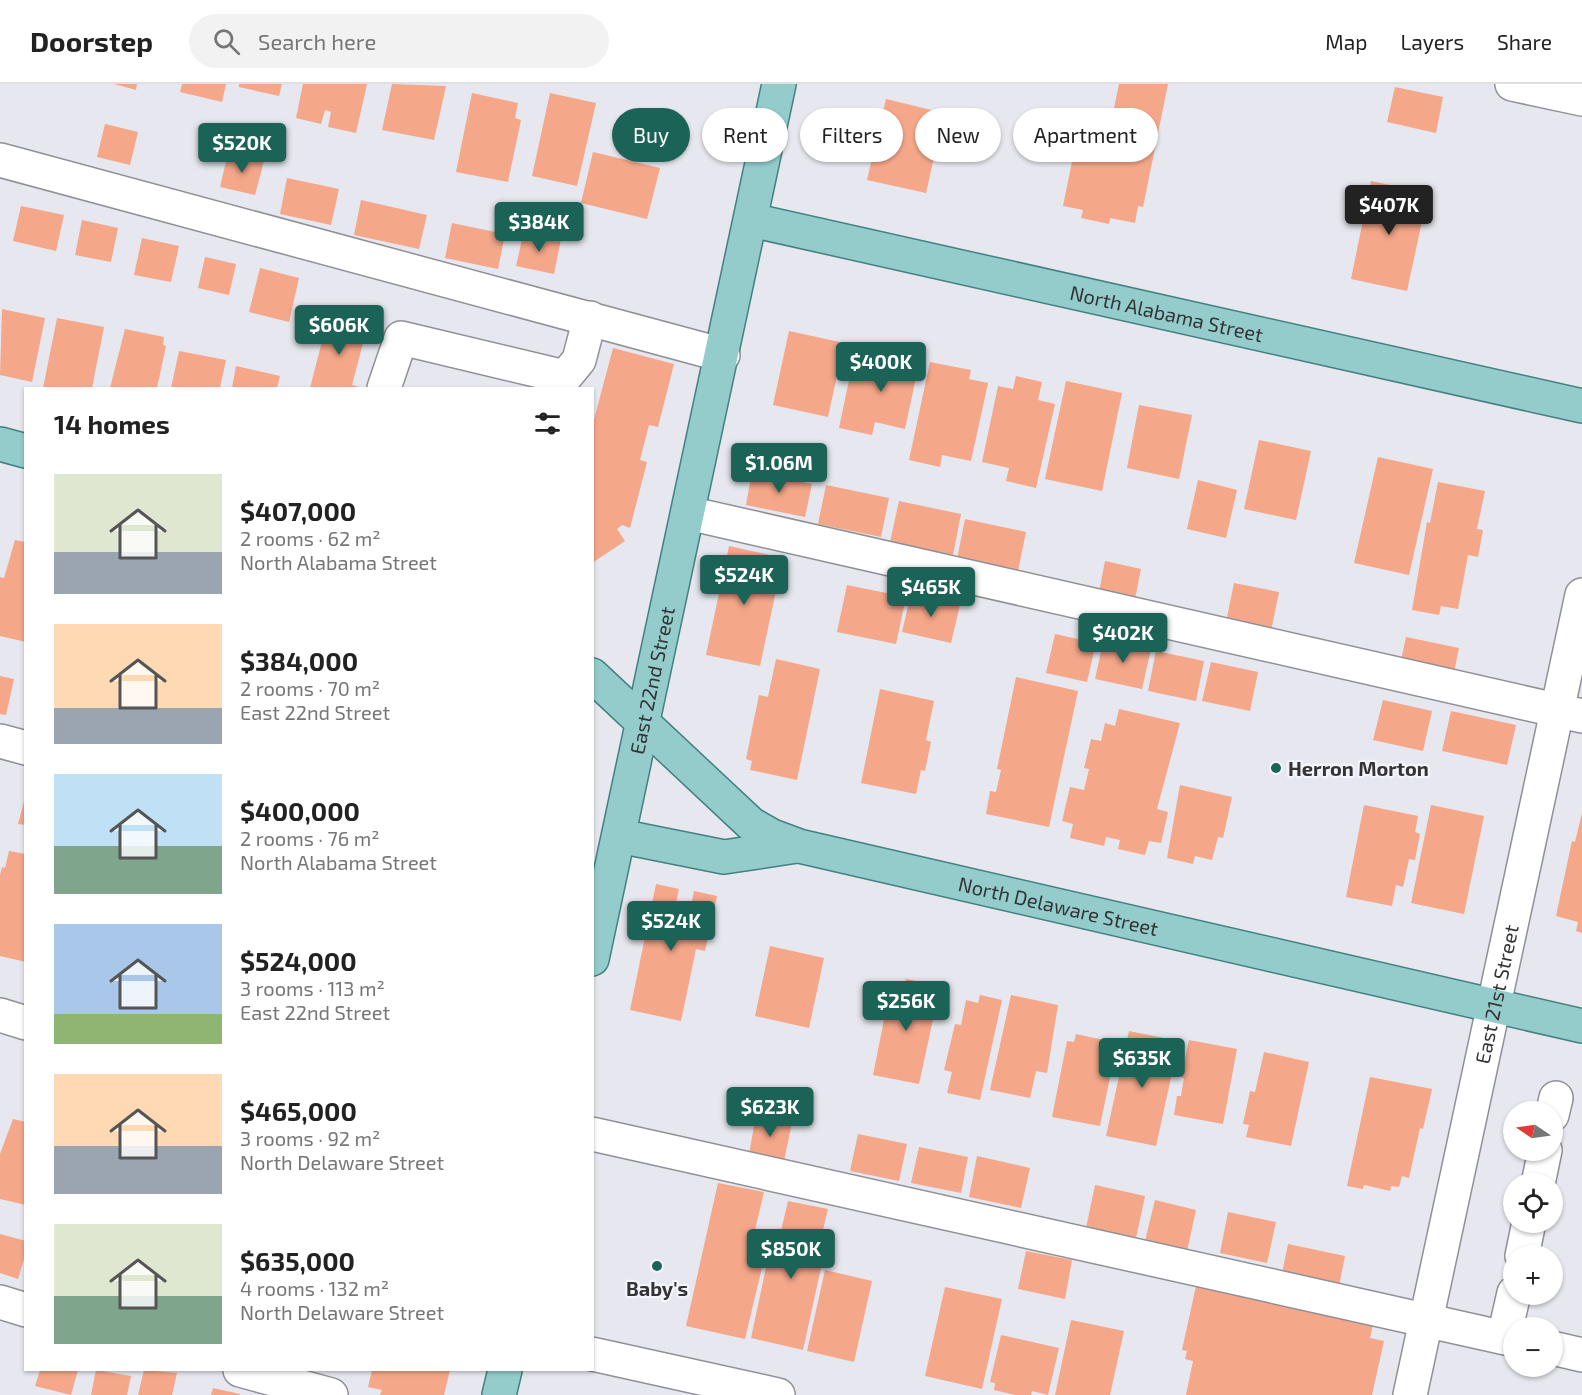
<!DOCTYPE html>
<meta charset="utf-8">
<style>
:root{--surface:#fff;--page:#f2f2f2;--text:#222;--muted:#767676;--line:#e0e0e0;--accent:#1c6357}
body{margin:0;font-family:"Exo 2",sans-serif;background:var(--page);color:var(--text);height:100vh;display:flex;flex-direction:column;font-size:22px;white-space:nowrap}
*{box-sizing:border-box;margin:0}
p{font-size:20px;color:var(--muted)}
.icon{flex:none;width:33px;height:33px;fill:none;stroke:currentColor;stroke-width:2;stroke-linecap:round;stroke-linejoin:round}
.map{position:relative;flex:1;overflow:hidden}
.details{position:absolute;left:24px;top:303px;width:570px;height:984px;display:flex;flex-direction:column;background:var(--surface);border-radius:0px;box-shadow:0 2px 4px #0004}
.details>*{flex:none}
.hud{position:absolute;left:612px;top:24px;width:570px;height:54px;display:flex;gap:12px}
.needle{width:39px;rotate:283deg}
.buttons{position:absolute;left:1503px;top:1017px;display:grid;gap:12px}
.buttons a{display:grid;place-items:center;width:60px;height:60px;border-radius:50%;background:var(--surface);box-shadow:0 2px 4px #0004;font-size:30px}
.price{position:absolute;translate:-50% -51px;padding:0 14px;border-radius:6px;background:var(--accent);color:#fff;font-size:20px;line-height:39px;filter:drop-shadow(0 2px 3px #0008)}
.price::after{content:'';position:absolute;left:50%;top:36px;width:18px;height:14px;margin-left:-9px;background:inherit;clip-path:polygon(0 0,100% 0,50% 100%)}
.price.on{background:#222;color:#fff}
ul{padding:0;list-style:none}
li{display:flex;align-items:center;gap:18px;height:150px;padding:0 30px}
li span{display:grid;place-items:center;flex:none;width:168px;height:120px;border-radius:0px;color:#555}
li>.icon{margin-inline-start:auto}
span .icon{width:72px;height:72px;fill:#fffc;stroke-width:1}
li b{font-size:26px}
h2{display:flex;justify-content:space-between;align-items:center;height:72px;padding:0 30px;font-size:26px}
.pill{padding:0 21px;border-radius:27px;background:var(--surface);box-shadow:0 2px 4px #0004;font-size:21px;line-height:54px}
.pill.on{background:var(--accent);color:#fff}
header{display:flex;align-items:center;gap:36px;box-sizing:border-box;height:84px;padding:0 30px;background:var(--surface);border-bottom:2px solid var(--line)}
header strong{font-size:28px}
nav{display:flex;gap:33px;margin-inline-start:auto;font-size:21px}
.search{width:420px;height:54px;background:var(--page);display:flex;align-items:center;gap:15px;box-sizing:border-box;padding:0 21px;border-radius:33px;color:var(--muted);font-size:22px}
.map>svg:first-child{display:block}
</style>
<header>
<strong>Doorstep</strong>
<div class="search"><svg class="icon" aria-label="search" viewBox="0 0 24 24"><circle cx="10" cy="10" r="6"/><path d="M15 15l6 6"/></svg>Search here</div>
<nav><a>Map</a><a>Layers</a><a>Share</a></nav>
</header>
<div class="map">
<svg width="1582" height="1311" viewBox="0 0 1582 1311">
<rect width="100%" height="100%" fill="#e7e7ef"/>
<g fill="#f5a78a">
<path d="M 114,0 L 137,0 L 136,6 Z"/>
<path d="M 182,0 L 226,0 L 222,18 L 180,8 Z"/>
<path d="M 239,0 L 282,0 L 279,12 L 239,3 Z"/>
<path d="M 303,0 L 367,0 L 356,49 L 328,43 L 331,28 L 325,26 L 321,40 L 296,34 Z"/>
<path d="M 392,0 L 446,2 L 434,56 L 382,46 Z"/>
<path d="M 1119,0 L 1168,0 L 1143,123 L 1138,122 L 1135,139 L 1110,134 L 1109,140 L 1081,134 L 1083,126 L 1063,122 L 1080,38 L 1113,45 L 1110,61 L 1126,65 L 1127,57 L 1121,56 L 1127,27 L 1114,24 Z"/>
<path d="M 1395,3 L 1443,13 L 1436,49 L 1387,38 Z"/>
<path d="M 472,9 L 518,19 L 515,34 L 521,36 L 508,98 L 456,88 Z"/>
<path d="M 550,9 L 596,19 L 577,102 L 532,92 Z"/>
<path d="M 886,15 L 944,29 L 926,109 L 867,96 Z"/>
<path d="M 105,40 L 138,48 L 130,81 L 97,73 Z"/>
<path d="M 593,68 L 660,84 L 647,135 L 581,119 Z"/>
<path d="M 228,69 L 264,77 L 255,111 L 220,103 Z"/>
<path d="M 287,94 L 339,105 L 331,141 L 280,130 Z"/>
<path d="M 1371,97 L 1428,109 L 1407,207 L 1351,195 Z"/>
<path d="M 361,116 L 427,131 L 419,165 L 354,151 Z"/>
<path d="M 21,122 L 64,131 L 56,167 L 13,157 Z"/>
<path d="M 82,136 L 118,144 L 111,178 L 75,171 Z"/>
<path d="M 452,139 L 505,150 L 498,185 L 445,174 Z"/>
<path d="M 524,147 L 561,155 L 554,190 L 516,182 Z"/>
<path d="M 142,154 L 179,162 L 171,198 L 134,191 Z"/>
<path d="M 205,173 L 236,180 L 229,211 L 198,204 Z"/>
<path d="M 260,184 L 299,194 L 289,238 L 249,228 Z"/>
<path d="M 2,225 L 45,234 L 32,298 L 0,291 Z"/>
<path d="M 57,234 L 104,243 L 92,304 L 43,304 Z"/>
<path d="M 328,234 L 367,244 L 352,301 L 364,304 L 310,304 Z"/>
<path d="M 125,245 L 164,253 L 163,261 L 166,262 L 157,304 L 110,304 Z"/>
<path d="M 789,247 L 844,259 L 828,333 L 773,321 Z"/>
<path d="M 888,263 L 921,270 L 905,345 L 875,338 L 872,351 L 839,344 L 852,282 L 882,289 Z"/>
<path d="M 613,264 L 674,280 L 658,343 L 649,341 L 640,376 L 647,378 L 630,444 L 622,441 L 617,445 L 625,457 L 592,479 L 592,343 Z"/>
<path d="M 179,267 L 226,276 L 220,304 L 171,304 Z"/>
<path d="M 930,278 L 971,286 L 969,295 L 988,299 L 971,377 L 942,371 L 940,383 L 909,376 Z"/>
<path d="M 236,282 L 280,292 L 277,304 L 232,304 Z"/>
<path d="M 1016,292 L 1042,298 L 1038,316 L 1055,320 L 1036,404 L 1006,397 L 1009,384 L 982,378 L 998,302 L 1013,305 Z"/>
<path d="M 1066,297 L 1122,309 L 1102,407 L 1045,395 Z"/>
<path d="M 1139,321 L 1192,331 L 1179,395 L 1127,384 Z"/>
<path d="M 1259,356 L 1311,367 L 1296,436 L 1244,425 Z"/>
<path d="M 1378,373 L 1433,385 L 1409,491 L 1354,479 Z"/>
<path d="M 752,387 L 812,400 L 805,433 L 746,421 Z"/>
<path d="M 1198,396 L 1237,406 L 1226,454 L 1187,445 Z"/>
<path d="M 1438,398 L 1485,407 L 1477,445 L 1483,446 L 1478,473 L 1468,471 L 1458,525 L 1441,522 L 1439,531 L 1412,526 L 1427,438 L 1430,439 Z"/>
<path d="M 826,401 L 889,414 L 881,453 L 818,440 Z"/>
<path d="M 899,417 L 961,430 L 953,471 L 890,458 Z"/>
<path d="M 965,435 L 1026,448 L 1018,487 L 957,475 Z"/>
<path d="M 15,456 L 26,458 L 26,558 L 0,552 L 0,493 L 4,494 Z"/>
<path d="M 729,462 L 783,474 L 760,582 L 706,571 Z"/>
<path d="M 1105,477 L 1141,485 L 1134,520 L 1098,513 Z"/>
<path d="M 1234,499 L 1279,508 L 1270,552 L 1225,543 Z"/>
<path d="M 847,501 L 906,513 L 896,560 L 837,548 Z"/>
<path d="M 911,510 L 960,521 L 951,559 L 902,548 Z"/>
<path d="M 1055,550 L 1096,559 L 1087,598 L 1046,589 Z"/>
<path d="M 1406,553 L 1459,564 L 1452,598 L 1399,586 Z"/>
<path d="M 1104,554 L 1151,565 L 1142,605 L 1095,595 Z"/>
<path d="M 1156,567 L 1204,577 L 1196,617 L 1148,607 Z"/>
<path d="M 776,575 L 820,585 L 797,696 L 750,686 L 752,677 L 746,675 L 759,611 L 768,613 Z"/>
<path d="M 1211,578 L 1258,588 L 1250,627 L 1202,617 Z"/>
<path d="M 0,592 L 14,595 L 6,631 L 0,630 Z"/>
<path d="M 1016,593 L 1078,607 L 1049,743 L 986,730 L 990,707 L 996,708 L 1001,686 L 997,685 Z"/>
<path d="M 880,605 L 934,617 L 926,656 L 931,658 L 925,687 L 921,686 L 916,710 L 861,699 Z"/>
<path d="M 1383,616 L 1432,627 L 1423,667 L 1373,656 Z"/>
<path d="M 1119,625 L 1180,639 L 1157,725 L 1168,728 L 1161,759 L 1149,757 L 1145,771 L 1118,765 L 1120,756 L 1106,753 L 1104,762 L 1070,754 L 1073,740 L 1062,737 L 1070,703 L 1084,706 L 1089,685 L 1084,684 L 1091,655 L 1101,657 L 1105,639 L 1115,642 Z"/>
<path d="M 1451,627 L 1516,641 L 1507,681 L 1442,667 Z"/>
<path d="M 1180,701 L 1232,713 L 1223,754 L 1218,753 L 1212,776 L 1195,772 L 1193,780 L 1167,774 Z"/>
<path d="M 26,710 L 26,741 L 18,740 Z"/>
<path d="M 1364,721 L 1418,732 L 1415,748 L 1420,750 L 1415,776 L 1409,775 L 1403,803 L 1396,801 L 1392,822 L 1346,813 Z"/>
<path d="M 1431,721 L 1484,732 L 1464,830 L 1411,819 Z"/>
<path d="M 1582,729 L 1582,849 L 1576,847 L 1578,838 L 1556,832 L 1572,757 L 1575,758 Z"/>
<path d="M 9,767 L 26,770 L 26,878 L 0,872 L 0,791 L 2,783 L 5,784 Z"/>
<path d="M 656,800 L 679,805 L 676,819 L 691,822 L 694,807 L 717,812 L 705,867 L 696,865 L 681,937 L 630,926 Z"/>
<path d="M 770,862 L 824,874 L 809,944 L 755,932 Z"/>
<path d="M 906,895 L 932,900 L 928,915 L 937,917 L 919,1000 L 873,991 L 891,901 L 904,904 Z"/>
<path d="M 980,911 L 1002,916 L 980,1016 L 947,1009 L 952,988 L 944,986 L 955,940 L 961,941 L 966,916 L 978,919 Z"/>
<path d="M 1011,911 L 1058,921 L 1047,989 L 1036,987 L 1030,1014 L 990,1006 Z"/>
<path d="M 1129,947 L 1179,957 L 1156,1062 L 1106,1052 Z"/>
<path d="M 1076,950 L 1117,959 L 1100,1042 L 1052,1033 L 1067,957 L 1074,958 Z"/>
<path d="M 1189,956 L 1237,965 L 1223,1040 L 1174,1031 L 1177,1012 L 1181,1012 L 1184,994 L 1181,994 Z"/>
<path d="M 1264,968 L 1309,978 L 1291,1062 L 1246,1053 L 1249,1041 L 1243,1040 L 1250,1007 L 1255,1008 Z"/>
<path d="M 1370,993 L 1432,1005 L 1423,1045 L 1420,1044 L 1409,1094 L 1402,1092 L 1399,1103 L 1391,1102 L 1390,1107 L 1364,1101 L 1363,1105 L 1347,1102 Z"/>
<path d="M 756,1031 L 792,1039 L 784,1077 L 749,1070 Z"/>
<path d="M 13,1035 L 26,1038 L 26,1121 L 0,1115 L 0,1070 Z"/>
<path d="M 858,1050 L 907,1060 L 899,1097 L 850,1087 Z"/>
<path d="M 919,1063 L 968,1073 L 961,1109 L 911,1099 Z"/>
<path d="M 977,1072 L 1030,1084 L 1021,1124 L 969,1113 Z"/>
<path d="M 718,1099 L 764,1108 L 755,1146 L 770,1150 L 745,1255 L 686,1242 Z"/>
<path d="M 1095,1101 L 1145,1112 L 1136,1154 L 1086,1144 Z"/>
<path d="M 1155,1116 L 1196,1126 L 1187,1167 L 1145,1157 Z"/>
<path d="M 788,1117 L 828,1125 L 819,1162 L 807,1159 L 805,1171 L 823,1175 L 803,1266 L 751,1254 L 771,1160 L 788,1164 L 791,1154 L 780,1151 Z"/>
<path d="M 1228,1128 L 1276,1138 L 1267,1179 L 1220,1169 Z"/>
<path d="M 0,1150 L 26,1157 L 26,1168 L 18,1195 L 0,1189 Z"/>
<path d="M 1288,1160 L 1345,1172 L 1338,1207 L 1281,1194 Z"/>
<path d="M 1026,1167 L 1072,1176 L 1065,1215 L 1018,1205 Z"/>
<path d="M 825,1186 L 872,1197 L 854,1278 L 807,1267 Z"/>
<path d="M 1196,1202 L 1373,1241 L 1370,1254 L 1384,1257 L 1372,1311 L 1186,1311 L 1193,1277 L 1185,1275 L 1187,1267 L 1182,1266 Z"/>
<path d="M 945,1203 L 1002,1215 L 982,1305 L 925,1292 Z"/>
<path d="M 1071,1236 L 1124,1247 L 1110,1311 L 1055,1311 Z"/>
<path d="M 1001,1251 L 1059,1264 L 1048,1311 L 1032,1307 L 1031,1311 L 1015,1311 L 994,1306 L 995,1299 L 990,1298 Z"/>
<path d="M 40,1286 L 78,1286 L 71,1311 L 35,1302 Z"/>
<path d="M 96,1286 L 131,1292 L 127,1311 L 91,1311 Z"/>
<path d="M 144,1286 L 177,1289 L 172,1311 L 138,1311 Z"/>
<path d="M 372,1286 L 450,1286 L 444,1311 L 380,1311 L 382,1306 L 368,1303 Z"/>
<path d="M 213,1304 L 240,1310 L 240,1311 L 211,1311 Z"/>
</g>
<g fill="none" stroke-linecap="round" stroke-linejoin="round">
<defs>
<g id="minor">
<path d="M 1512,0 L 1582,15"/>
<path d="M 0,76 L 723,271"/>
<path d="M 384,304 L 401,254 L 565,293 L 579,276 L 590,234"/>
<path d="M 688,429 L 1582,632"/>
<path d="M 0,657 L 26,664"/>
<path d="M 0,931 L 26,939"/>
<path d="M 1552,1031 L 1556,1014"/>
<path d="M 592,1050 L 1514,1256"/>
<path d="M 1538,1100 L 1545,1066"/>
<path d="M 1522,1172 L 1529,1138"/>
<path d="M 0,1218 L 26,1226"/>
<path d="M 1504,1253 L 1514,1209"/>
<path d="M 1552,1264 L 1582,1271"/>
<path d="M 592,1270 L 778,1311"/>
<path d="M 240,1286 L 331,1311"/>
<path id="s1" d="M 1410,1311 L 1582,511"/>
</g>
<g id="major">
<path id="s2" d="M 751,136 L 1582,322"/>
<path d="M 0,360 L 26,367"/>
<path id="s3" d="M 592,591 L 751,740 L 772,752 L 799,762 L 1582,942"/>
<path d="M 619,752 L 724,773 L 797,762"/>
<path id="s4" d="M 592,875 L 779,0"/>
<path d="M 499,1311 L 505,1286"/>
</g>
</defs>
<use href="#minor" stroke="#909097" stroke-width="36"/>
<use href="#major" stroke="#438180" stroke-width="36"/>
<use href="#minor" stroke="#fff" stroke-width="33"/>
<use href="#major" stroke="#93cccb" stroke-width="33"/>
</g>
<g fill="#1c6357" stroke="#f4f5fc" stroke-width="2">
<circle cx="1276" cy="684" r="6"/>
<circle cx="657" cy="1182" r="6"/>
</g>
<g text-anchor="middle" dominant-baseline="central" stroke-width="4.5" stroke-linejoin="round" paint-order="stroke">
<g font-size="20" fill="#343437" stroke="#f4f5fc">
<text stroke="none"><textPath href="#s2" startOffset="426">North Alabama Street</textPath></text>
<text stroke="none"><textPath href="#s4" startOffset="285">East 22nd Street</textPath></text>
<text stroke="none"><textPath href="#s3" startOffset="537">North Delaware Street</textPath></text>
<text stroke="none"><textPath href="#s1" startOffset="410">East 21st Street</textPath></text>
</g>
<g font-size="20" font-weight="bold" fill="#343437" stroke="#f4f5fc" text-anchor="start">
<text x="1288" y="684">Herron Morton</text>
<text x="657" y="1204" text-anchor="middle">Baby's</text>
</g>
</g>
</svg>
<div class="buttons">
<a><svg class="needle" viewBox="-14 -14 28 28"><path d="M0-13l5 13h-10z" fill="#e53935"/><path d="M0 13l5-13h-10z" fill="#767676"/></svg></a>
<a><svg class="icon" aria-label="locate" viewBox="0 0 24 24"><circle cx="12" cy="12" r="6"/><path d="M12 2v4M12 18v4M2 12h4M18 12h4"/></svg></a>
<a>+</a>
<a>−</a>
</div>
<b class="price" style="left:242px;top:90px">$520K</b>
<b class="price on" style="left:1389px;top:152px">$407K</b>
<b class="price" style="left:539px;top:169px">$384K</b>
<b class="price" style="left:339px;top:272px">$606K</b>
<b class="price" style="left:881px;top:309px">$400K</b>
<b class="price" style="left:779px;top:410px">$1.06M</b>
<b class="price" style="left:744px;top:522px">$524K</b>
<b class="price" style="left:931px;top:534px">$465K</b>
<b class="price" style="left:1123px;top:580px">$402K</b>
<b class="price" style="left:671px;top:868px">$524K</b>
<b class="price" style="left:906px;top:948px">$256K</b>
<b class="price" style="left:1142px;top:1005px">$635K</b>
<b class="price" style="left:770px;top:1054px">$623K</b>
<b class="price" style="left:791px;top:1196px">$850K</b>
<div class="hud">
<a class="pill on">Buy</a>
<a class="pill">Rent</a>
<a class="pill">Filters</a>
<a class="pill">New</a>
<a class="pill">Apartment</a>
</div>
<section class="details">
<h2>14 homes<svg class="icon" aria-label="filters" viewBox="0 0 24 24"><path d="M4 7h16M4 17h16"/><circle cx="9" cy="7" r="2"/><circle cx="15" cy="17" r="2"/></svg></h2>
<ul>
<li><span style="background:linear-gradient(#dfe7d0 65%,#9aa5b1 0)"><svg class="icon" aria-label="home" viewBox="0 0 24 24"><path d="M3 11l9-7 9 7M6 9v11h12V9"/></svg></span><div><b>$407,000</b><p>2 rooms · 62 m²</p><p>North Alabama Street</p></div></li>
<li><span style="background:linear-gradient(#ffd9b3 70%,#9aa5b1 0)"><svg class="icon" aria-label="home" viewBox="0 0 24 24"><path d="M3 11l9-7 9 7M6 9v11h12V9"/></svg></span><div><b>$384,000</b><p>2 rooms · 70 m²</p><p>East 22nd Street</p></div></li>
<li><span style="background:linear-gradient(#bfe0f5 60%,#7fa58c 0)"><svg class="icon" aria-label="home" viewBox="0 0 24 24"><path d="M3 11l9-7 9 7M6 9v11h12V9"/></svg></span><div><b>$400,000</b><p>2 rooms · 76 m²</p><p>North Alabama Street</p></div></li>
<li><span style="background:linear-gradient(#a9c7e8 75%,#8fb573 0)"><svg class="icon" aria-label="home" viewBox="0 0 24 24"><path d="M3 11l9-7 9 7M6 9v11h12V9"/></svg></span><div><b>$524,000</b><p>3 rooms · 113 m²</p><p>East 22nd Street</p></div></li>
<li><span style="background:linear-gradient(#ffd9b3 60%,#9aa5b1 0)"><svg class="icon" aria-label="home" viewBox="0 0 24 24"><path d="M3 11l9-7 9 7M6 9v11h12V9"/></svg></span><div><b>$465,000</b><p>3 rooms · 92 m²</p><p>North Delaware Street</p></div></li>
<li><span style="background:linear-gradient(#dfe7d0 60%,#7fa58c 0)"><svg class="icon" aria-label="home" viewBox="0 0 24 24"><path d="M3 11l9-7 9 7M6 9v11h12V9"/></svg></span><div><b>$635,000</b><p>4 rooms · 132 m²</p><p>North Delaware Street</p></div></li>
</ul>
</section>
</div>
